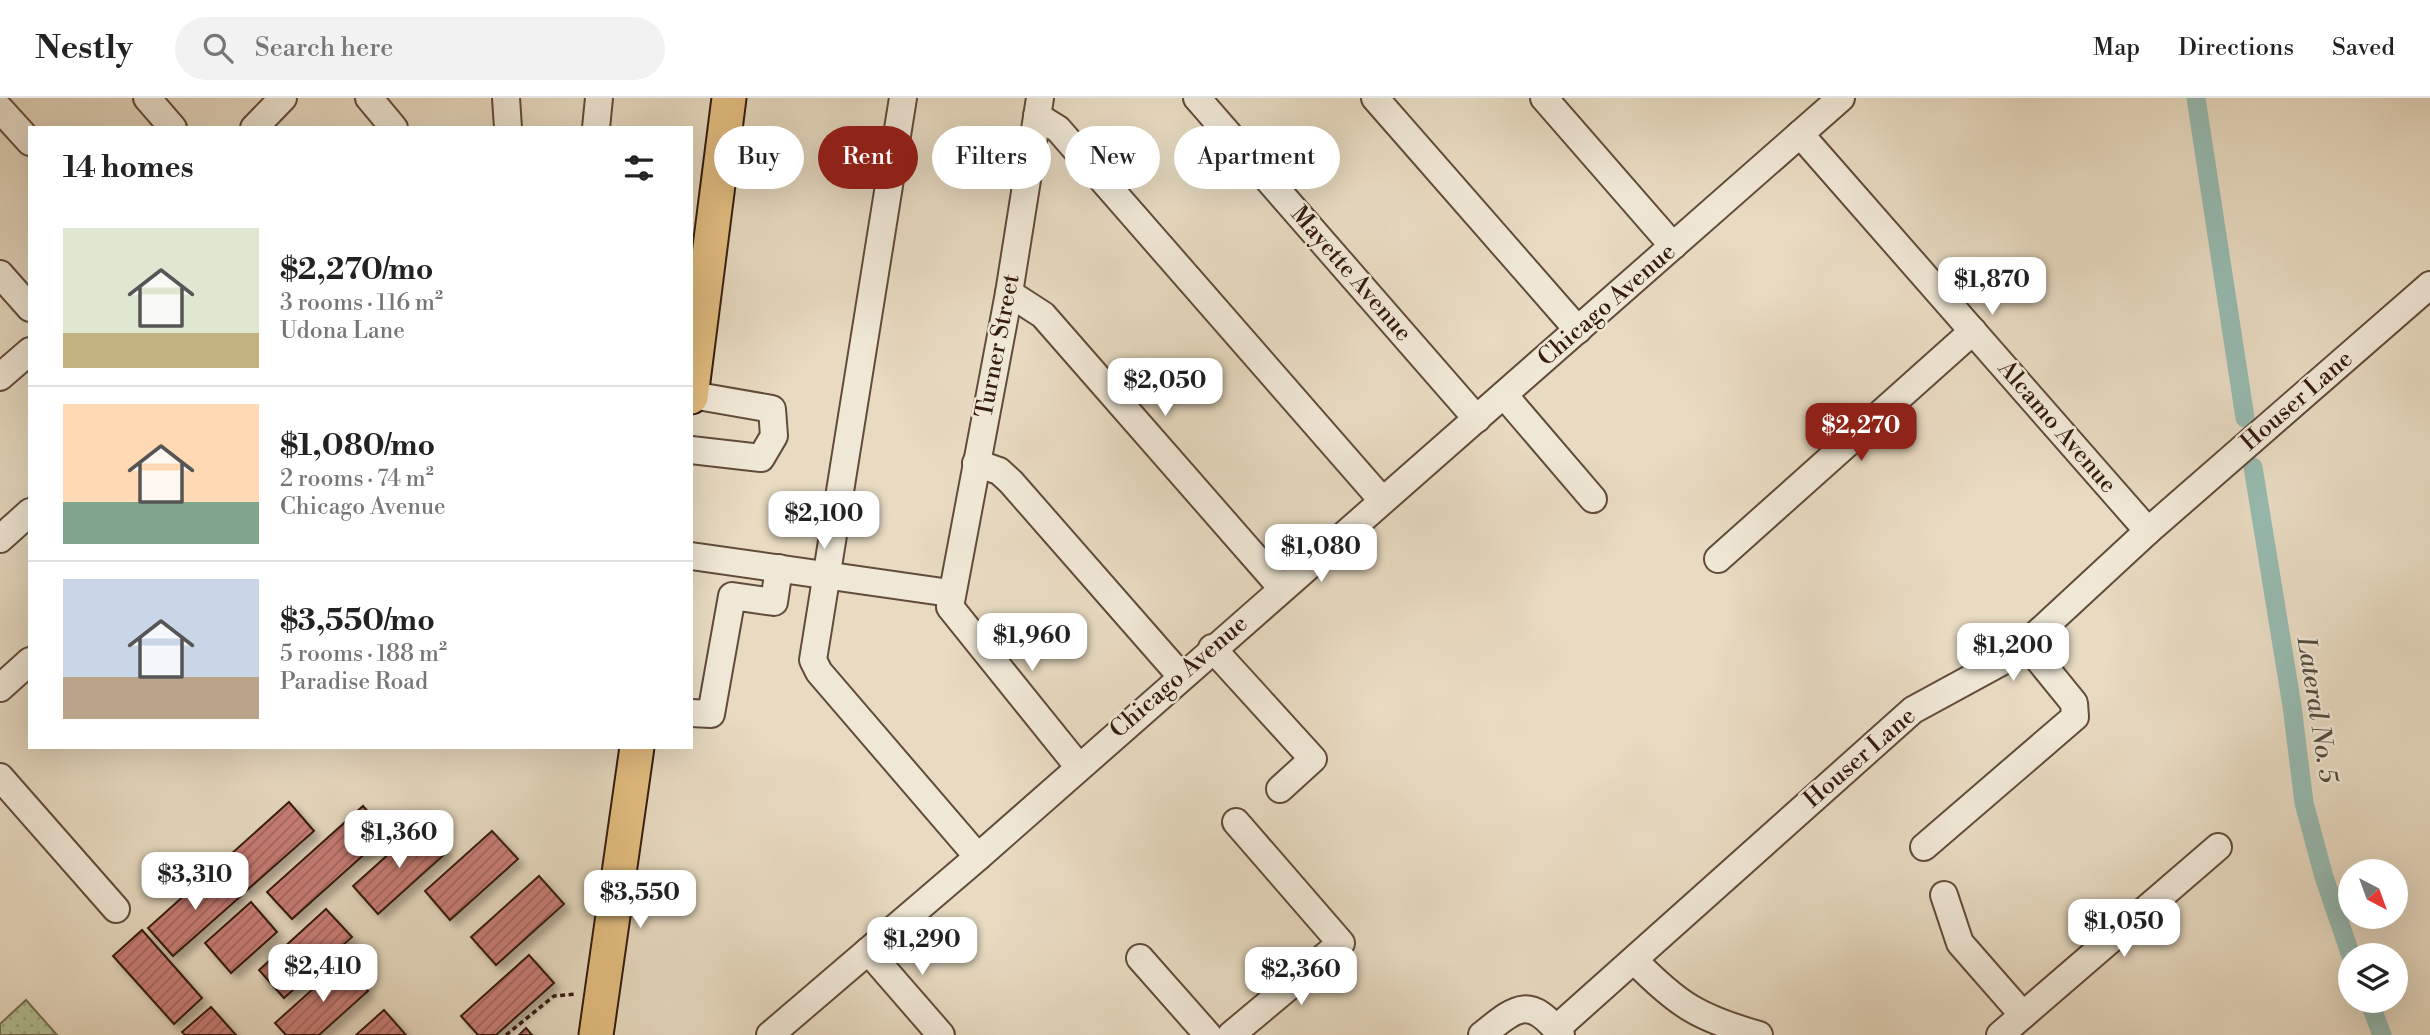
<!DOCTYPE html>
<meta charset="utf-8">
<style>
:root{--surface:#fff;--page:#f2f2f2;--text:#222;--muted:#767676;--line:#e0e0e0;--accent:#8f2418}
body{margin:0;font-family:"Libre Bodoni",serif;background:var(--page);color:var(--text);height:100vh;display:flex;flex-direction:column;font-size:26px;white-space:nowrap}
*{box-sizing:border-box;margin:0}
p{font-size:23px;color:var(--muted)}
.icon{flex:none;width:38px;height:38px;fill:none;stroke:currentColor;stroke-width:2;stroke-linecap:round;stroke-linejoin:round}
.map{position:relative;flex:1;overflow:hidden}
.panel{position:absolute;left:28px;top:28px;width:665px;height:623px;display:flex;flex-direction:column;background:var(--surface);border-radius:0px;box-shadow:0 7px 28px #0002}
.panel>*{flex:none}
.guide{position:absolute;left:714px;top:28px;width:665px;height:63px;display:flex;gap:14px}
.needle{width:46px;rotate:139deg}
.fabs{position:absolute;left:2338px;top:761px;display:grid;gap:14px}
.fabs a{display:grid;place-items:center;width:70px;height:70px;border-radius:50%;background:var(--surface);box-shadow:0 7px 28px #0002;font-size:35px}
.price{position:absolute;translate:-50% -60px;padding:0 16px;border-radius:14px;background:#fff;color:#222;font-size:23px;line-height:46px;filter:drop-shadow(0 2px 4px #0008)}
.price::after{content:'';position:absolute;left:50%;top:42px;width:21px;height:16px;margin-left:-10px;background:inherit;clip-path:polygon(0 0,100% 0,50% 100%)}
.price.on{background:var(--accent);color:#fff}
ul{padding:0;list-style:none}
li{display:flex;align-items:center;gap:21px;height:175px;padding:0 35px}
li+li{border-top:2px solid var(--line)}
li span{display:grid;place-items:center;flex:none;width:196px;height:140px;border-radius:0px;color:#555}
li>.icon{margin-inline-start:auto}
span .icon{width:84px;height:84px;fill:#fffc;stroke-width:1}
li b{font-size:30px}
h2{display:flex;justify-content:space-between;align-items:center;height:84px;padding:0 35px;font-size:30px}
.pill{padding:0 24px;border-radius:32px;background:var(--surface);box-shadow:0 7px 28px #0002;font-size:24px;line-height:63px}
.pill.on{background:var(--accent);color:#fff}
header{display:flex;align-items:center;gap:42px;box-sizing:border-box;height:98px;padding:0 35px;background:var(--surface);border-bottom:2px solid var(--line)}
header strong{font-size:33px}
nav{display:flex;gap:38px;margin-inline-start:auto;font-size:24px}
.search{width:490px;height:63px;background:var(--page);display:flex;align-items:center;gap:18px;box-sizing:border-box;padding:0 24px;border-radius:38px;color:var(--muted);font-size:26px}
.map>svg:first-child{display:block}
</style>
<header>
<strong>Nestly</strong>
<div class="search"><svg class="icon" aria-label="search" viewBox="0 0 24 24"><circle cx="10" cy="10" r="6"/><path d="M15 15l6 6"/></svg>Search here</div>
<nav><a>Map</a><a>Directions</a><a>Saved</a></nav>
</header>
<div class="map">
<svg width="2430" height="937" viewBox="0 0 2430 937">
<defs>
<pattern id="park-dots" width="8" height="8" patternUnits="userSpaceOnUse" patternTransform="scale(1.75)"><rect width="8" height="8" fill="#b3c195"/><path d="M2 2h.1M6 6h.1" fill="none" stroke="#9ba57f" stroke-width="1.8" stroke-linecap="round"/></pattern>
<pattern id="building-hatch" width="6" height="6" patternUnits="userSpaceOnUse" patternTransform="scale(1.75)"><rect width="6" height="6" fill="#c97e77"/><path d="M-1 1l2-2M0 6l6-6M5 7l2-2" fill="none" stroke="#a46660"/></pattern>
<filter id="shadow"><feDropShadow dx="6" dy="6" stdDeviation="3.5" flood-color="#0004"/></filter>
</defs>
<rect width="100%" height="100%" fill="#e8dbc2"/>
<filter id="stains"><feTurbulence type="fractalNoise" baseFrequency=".00286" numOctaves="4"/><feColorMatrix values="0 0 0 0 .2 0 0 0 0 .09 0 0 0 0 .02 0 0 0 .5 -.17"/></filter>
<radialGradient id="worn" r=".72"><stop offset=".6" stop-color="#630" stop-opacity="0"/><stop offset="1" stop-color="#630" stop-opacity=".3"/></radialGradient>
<path fill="url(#park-dots)" stroke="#746e52" stroke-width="2" d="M 26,902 L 57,937 L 0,937 L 0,926 Z"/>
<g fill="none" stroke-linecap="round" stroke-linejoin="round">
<g stroke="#97bbb1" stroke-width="19">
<path d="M 2196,0 L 2245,320"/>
<path d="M 2253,369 L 2292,608 L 2304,705 L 2324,779 L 2351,858"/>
<path d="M 2369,903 L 2382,937"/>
</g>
</g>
<g fill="url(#building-hatch)" stroke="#351b0e" stroke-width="2" filter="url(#shadow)">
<path d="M 289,704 L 314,733 L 246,793 L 221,765 Z"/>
<path d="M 363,708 L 387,736 L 292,821 L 267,794 Z"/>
<path d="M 421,727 L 446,755 L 378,816 L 353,788 Z"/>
<path d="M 492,733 L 518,761 L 450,822 L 425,793 Z"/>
<path d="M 216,769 L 241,798 L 173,858 L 148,830 Z"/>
<path d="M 539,778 L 564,806 L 496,867 L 471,839 Z"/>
<path d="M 251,804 L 277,834 L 231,875 L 205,845 Z"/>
<path d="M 326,811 L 352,839 L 284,900 L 259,872 Z"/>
<path d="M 142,832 L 202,900 L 174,926 L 113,858 Z"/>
<path d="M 529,857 L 554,885 L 496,937 L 478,937 L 461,918 Z"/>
<path d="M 343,864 L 368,893 L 319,937 L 286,937 L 275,925 Z"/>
<path d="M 211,909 L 236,937 L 185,937 L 182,934 Z"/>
<path d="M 384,912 L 406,937 L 356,937 Z"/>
<path d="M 526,930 L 532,937 L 519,937 Z"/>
</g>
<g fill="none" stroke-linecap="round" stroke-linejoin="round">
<defs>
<g id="minor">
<path d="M 147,0 L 173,30"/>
<path d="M 369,0 L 394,30"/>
<path d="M 506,0 L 508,30"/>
<path d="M 903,0 L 813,562 L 819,574 L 978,759"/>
<path d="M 1040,0 L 1009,195 L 950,509 L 1078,668"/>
<path d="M 1197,0 L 1477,321"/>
<path d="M 1375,0 L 1578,232"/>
<path d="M 1544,0 L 1673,148"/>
<path d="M 0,11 L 30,44"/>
<path d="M 1037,18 L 1058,31 L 1382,402"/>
<path d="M 254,30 L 283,0"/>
<path d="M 596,30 L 599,0"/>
<path d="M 1800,36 L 2148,433"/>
<path d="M 0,176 L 30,210"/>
<path d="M 1009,195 L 1043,217 L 1281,489"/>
<path d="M 0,279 L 30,253"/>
<path d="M 1504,297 L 1593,401"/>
<path d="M 691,352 L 761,360 L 774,338 L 772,311 L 692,297"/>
<path d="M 976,365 L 999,373 L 1011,384 L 1181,578"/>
<path d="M 0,441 L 30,414"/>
<path d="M 691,458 L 950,495"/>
<path d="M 1718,461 L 1973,233"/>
<path d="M 1212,550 L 1313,661 L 1280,691"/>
<path d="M 0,590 L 30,563"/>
<path d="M 691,615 L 711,616 L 732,498 L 774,504 L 779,470"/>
<path d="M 0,679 L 116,811"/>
<path d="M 1924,749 L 2075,619 L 2074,605 L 2026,546"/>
<path d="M 1944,797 L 1960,845 L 2023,917"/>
<path d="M 868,853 L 941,937"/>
<path d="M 1140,860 L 1208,937"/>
<path d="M 1635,863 C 1678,907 1699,920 1759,937"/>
<path d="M 1556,931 L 1913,612 L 2014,557 L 2148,433 L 2430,187"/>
<path d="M 770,937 L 978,759 L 1841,0"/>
<path d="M 1231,937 L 1341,845 L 1236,724"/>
<path d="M 1482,937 C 1517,909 1529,897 1561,937"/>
<path d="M 2000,937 L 2218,749"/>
</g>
<g id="major">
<path d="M 691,299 L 729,0"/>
<path d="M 596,937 L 637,649"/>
</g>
</defs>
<use href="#minor" stroke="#624b3b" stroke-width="30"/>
<use href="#major" stroke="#351b0e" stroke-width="37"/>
<path stroke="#351b0e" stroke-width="3.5" stroke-dasharray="5 3.5" stroke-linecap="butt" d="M 506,937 L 554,898 L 577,896"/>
<use href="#minor" stroke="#f0e8d7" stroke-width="26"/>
<use href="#major" stroke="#e4be81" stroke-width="33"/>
</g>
<g text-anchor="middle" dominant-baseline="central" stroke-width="5" stroke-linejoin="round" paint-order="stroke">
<g font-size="24" fill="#351b0e" stroke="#f0e8d7">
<text transform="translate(1351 176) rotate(49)">Mayette Avenue</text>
<text transform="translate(1607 207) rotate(-41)">Chicago Avenue</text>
<text transform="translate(998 248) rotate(-79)">Turner Street</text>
<text transform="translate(2297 303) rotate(-41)">Houser Lane</text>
<text transform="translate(2057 329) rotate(49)">Alcamo Avenue</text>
<text transform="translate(1179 579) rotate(-41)">Chicago Avenue</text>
<text transform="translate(1860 660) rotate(-41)">Houser Lane</text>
</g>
<g font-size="26" font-style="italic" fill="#524b3f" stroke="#f0e8d7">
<text transform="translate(2317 612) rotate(81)">Lateral No. 5</text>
</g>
</g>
<rect width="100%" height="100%" filter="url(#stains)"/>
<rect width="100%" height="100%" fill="url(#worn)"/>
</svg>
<div class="fabs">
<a><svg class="needle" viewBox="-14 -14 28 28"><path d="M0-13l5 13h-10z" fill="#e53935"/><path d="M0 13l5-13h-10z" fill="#767676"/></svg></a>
<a><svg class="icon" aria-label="layers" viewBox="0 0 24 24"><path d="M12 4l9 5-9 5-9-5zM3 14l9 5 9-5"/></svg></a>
</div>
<b class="price" style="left:1992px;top:219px">$1,870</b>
<b class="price" style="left:1165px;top:320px">$2,050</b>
<b class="price on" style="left:1861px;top:365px">$2,270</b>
<b class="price" style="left:824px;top:453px">$2,100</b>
<b class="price" style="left:1321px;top:486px">$1,080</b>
<b class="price" style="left:1032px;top:575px">$1,960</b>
<b class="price" style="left:2013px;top:585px">$1,200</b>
<b class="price" style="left:399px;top:772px">$1,360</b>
<b class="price" style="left:195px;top:814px">$3,310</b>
<b class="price" style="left:640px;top:832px">$3,550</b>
<b class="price" style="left:2124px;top:861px">$1,050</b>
<b class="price" style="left:922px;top:879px">$1,290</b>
<b class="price" style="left:323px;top:906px">$2,410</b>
<b class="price" style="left:1301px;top:909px">$2,360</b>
<div class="guide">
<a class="pill">Buy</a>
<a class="pill on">Rent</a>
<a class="pill">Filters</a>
<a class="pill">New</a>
<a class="pill">Apartment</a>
</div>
<section class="panel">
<h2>14 homes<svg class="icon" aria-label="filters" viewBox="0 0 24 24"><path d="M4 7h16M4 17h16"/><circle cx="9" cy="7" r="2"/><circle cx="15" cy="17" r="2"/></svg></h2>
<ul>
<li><span style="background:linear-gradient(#dfe7d0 75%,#c2b280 0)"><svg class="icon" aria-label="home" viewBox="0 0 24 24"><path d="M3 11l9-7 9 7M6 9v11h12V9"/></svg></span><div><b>$2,270/mo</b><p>3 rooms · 116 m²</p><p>Udona Lane</p></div></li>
<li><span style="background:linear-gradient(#ffd9b3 70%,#7fa58c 0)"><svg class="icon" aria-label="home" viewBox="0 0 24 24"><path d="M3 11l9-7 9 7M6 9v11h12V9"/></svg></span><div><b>$1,080/mo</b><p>2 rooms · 74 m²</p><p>Chicago Avenue</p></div></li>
<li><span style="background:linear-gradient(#c9d6e8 70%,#b9a48a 0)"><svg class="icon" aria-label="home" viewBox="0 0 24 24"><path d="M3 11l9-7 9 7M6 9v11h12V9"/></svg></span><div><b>$3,550/mo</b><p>5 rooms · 188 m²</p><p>Paradise Road</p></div></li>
</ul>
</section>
</div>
